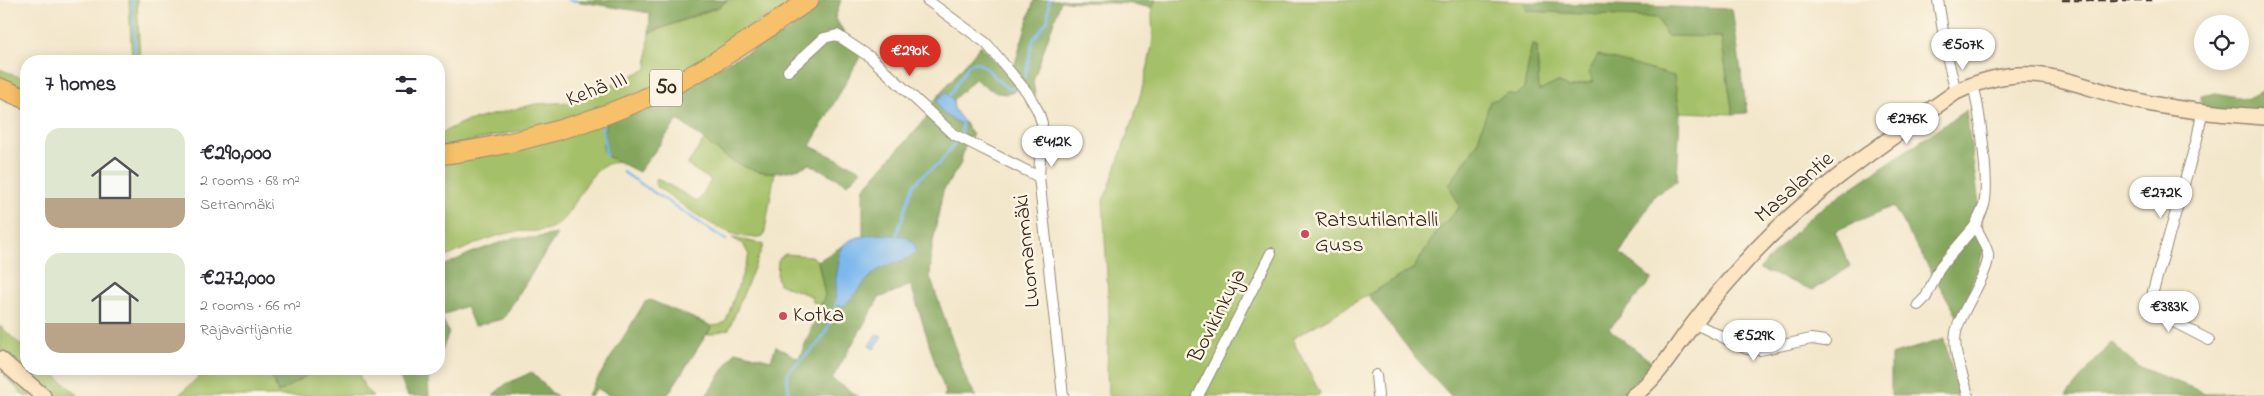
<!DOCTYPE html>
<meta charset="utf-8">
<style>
:root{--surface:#fff;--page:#f7f7f7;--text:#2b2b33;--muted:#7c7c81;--accent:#d93025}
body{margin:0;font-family:"Indie Flower",sans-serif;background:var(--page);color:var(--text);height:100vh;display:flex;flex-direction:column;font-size:19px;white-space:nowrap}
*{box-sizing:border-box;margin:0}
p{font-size:16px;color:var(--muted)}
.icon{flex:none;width:28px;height:28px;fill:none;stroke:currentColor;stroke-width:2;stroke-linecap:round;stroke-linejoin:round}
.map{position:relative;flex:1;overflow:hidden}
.side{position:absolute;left:20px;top:55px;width:425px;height:320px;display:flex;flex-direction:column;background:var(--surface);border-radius:20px;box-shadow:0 2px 12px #0003}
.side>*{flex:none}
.buttons{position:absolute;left:2194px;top:15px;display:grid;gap:10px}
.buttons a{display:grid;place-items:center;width:55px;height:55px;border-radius:50%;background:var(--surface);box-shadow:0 2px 12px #0003;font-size:25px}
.price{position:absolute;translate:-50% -42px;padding:0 11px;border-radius:18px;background:#fff;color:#222;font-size:16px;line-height:32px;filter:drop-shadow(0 1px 2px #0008)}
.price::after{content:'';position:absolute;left:50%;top:30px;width:15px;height:11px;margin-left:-8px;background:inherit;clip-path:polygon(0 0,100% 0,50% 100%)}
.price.on{background:var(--accent);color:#fff}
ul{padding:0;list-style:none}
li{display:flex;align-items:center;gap:15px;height:125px;padding:0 25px}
li span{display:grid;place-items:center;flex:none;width:140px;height:100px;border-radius:15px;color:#555}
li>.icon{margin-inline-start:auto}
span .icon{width:60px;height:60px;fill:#fffc;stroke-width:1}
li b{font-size:21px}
h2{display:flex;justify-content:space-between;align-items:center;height:60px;padding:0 25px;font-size:21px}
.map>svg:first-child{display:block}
</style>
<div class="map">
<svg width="2264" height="396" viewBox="0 0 2264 396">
<rect width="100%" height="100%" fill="#fcf5e5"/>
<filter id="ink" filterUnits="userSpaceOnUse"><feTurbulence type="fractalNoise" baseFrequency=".02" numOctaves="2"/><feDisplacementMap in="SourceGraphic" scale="10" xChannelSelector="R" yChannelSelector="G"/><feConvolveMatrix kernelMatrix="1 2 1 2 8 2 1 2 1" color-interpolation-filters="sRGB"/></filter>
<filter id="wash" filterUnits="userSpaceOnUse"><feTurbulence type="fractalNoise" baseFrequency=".0096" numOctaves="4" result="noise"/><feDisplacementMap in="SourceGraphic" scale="20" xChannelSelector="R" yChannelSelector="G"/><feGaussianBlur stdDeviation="1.12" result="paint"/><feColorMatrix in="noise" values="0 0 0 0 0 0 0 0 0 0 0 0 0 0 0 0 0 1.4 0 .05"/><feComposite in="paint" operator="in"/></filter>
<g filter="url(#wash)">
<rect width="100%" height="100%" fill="#f3e7cb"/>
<g fill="#a4c067" stroke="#707542">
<path d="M 129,0 L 137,0 L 140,61 L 132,61 Z"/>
<path d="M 728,0 L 798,0 L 785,10 L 765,18 L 740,33 L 712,56 L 655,85 L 568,121 L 439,148 L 439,134 L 464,122 L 535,104 L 572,102 L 647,69 L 649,33 L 719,7 Z"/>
<path d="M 1156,0 L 1482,0 L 1524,2 L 1528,11 L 1658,18 L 1667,36 L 1721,37 L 1733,114 L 1680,112 L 1673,76 L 1594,81 L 1569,88 L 1558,82 L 1539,92 L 1537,47 L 1532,45 L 1524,88 L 1516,96 L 1508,93 L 1498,99 L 1490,102 L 1477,144 L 1449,185 L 1460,206 L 1437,231 L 1414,268 L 1292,339 L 1320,393 L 1318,396 L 1108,396 L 1107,372 L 1109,316 L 1103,200 L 1108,190 C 1124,142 1144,95 1152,45 C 1155,30 1148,13 1156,0 Z"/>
<path d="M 0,69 L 26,80 L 26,92 L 0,81 Z"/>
<path d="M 606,122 L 603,145 L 605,155 L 619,161 C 585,165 581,205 558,224 C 546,234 528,230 514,232 C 488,236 463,250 439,260 L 439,162 Z"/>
<path d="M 705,139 C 732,163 739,169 775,171 L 764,236 C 758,237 751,238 745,237 C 715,232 681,203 656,186 L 655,181 L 657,178 L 698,202 L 711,180 L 687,165 Z"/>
<path d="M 732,238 L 763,244 L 763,246 L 729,329 L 707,335 L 712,326 L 720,325 L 726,321 L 749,255 L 743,244 Z"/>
<path d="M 785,254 L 811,256 L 818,261 L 825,295 L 821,305 L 813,302 L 811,296 L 779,284 L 777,277 L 778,260 Z"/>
<path d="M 0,326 L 26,350 L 26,369 L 48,369 L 79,396 L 52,396 L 0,350 Z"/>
<path d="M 207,369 L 269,369 L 278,393 L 317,369 L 357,369 L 365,389 L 373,396 L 178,396 Z"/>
<path d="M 5,376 L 33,396 L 24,396 Z"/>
</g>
<g fill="#83a65c" stroke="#5f683d">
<path d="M 569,0 L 728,0 L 719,6 L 649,33 L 650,13 Z"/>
<path d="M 823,0 L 841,0 L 835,18 L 860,57 L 810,146 L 861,170 L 848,184 L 810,164 C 749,190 723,152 678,120 L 639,172 L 605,155 L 603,145 L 606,122 L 744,54 L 787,31 Z"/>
<path d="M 1034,0 L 1156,0 L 1152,8 L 1133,4 L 1061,1 L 1033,81 L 1036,101 L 1013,70 Z"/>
<path d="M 1524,2 L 1732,9 L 1747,113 L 1733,114 L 1721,37 L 1667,36 L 1658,18 L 1527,11 Z"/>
<path d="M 981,45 L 1019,88 C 1005,102 987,88 975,79 L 953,100 L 946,93 L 962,125 L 964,122 L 973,135 L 965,146 L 960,165 L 943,191 L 932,247 L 930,277 L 966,379 L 976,396 L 943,396 L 946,393 L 937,369 L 911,285 L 879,298 L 832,379 L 858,396 L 706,396 L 736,351 L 771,360 L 776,346 L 799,359 L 825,295 L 818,261 C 834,252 846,242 863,236 L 863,189 L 927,117 L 929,107 Z"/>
<path d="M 1532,45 L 1537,46 L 1539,91 L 1558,82 L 1569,88 L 1594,81 L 1588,73 L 1598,55 L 1674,76 L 1680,112 L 1677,181 L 1655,195 L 1620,253 L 1652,279 L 1609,329 L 1654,364 L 1621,396 L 1451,396 L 1413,355 L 1368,295 L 1414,268 L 1437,231 L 1460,207 L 1449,185 L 1477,144 L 1490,101 L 1498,99 L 1508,93 L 1516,95 L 1524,88 Z"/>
<path d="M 2264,91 L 2264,117 L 2202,113 L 2201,96 L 2216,93 L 2249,99 Z"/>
<path d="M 1966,110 L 1985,247 L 1959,319 L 1893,206 L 1835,231 L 1850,267 L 1813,290 L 1759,269 L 1813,214 Z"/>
<path d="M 557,234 L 503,319 L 474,326 L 466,306 L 441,316 L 449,333 L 439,357 L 439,268 L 471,253 L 513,238 L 533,238 Z"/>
<path d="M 650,300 L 712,326 L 667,396 L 610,396 L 597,388 L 592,396 L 587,396 L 645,302 Z"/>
<path d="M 1944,339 L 1959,396 L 1891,396 L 1891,355 Z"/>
<path d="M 2111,342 L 2137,366 L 2205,393 L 2264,392 L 2264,396 L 2066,396 Z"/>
<path d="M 269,369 L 317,369 L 278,393 Z"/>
<path d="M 396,369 L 433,369 L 428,381 L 429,396 L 408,396 Z"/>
<path d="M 532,372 L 553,394 L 557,396 L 493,395 L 506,384 Z"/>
</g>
<g fill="#7cb8ee" stroke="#5c7186">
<path d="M 946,93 L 953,100 L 954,109 L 964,122 L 962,125 C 951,118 937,113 937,99 Z"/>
<path d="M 877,234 L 905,236 L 914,243 L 916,252 C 904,264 885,263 873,274 C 862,284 855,296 844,306 L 836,305 L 837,300 L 835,298 C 838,289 835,286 836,278 C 843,243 836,240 877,234 Z"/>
<path d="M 876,334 L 882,337 L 874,349 L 869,346 Z"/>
</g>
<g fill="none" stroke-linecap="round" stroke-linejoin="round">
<g stroke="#7cb8ee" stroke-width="2.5">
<path d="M 132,0 L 136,61"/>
<path d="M 569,0 L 576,1"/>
<path d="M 1025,77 L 1033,40 L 1048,20 L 1049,0"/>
<path d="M 950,95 L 968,65 L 976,62 C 990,67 996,82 1009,89 L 1015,87"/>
<path d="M 602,124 L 606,156"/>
<path d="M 961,133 L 962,125"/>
<path d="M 623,172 L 726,240"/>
<path d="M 896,237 L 913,186 L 923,175 L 939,164 L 955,143"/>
<path d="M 789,396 L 787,374 C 796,363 805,356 815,347 C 827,336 834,313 838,298"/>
</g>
</g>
</g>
<g filter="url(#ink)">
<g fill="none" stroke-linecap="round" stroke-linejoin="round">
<defs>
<g id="street">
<path d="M 927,0 L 986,43 L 1027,92 L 1038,111 L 1042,123 L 1039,177 L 1063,396"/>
<path d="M 1938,0 L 1947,56 L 1956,92"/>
<path d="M 788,71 L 824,38 L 837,35 L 870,57 L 953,134 L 1039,177"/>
<path d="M 2202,113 L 2197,139 L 2153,291 L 2154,304 L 2158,314 L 2209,340"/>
<path d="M 1918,305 L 1926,297 L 1940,267 L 1975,226"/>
<path d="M 1693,324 L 1702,327 L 1747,349 L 1760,350 L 1811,339 L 1825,341"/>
<path d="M 1376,375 L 1378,396"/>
<path d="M 1198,396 L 1271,253"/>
<path d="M 1968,396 C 1964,376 1952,353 1956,332 C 1960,312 1991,270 1988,254 C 1986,245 1979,234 1975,226 C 1978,219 1982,212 1984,205 C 1990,182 1979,108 1973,84"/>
</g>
<g id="secondary">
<path d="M 0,359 L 43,396"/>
<path d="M 1633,396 C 1660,376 1677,344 1698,318 C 1716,294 1737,271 1757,249 C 1816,187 1887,141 1956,92 C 2036,55 2071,87 2147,103 C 2186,111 2225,114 2264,117"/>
</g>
<g id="highway">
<path d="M 0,88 L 26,99"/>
<path d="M 439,155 C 529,143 621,116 701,70 C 738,49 773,24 809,0"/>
</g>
</defs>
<use href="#street" stroke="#978874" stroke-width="12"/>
<use href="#secondary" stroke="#978874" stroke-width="18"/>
<use href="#highway" stroke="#978874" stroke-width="21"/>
<use href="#street" stroke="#fff" stroke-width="10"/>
<use href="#secondary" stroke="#fce6c4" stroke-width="15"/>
<use href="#highway" stroke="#f7c06b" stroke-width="19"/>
<path stroke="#3b2a1e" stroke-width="2.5" stroke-dasharray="8 4" stroke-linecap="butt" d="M 2062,0 L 2152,0"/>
</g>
</g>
<g fill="#d1495b" stroke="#fcf5e5" stroke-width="2">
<circle cx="1305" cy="234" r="5"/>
<circle cx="783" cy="316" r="5"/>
</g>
<g text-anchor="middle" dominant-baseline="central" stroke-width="5" stroke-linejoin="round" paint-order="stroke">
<rect fill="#fcf5e5" stroke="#75675a" stroke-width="1" x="650" y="69.5" width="32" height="37" rx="4"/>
<g font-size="21" font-weight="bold" fill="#3b2a1e">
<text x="666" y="88">50</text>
</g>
<g font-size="22" fill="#3b2a1e" stroke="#fcf5e5">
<text transform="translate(597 90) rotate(-21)">Kehä III</text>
<text transform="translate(1795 188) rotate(-41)">Masalantie</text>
<text transform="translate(1028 251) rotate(-96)">Luomanmäki</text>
<text transform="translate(1218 316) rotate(-63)">Bovikinkuja</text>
</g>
<g font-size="22" fill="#3b2a1e" stroke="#fcf5e5" text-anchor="start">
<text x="1315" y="221">Ratsutilantalli<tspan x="1315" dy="25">Guss</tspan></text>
<text x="793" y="316">Kotka</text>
</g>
</g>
</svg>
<div class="buttons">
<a><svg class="icon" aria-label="locate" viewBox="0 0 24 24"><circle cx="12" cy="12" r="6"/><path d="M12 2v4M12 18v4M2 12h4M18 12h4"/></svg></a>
</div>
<b class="price" style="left:1963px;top:71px">€507K</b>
<b class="price on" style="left:910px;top:77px">€290K</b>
<b class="price" style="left:1907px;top:145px">€276K</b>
<b class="price" style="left:1052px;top:168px">€412K</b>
<b class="price" style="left:2161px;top:219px">€272K</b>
<b class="price" style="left:2169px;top:333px">€383K</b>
<b class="price" style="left:1754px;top:362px">€529K</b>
<section class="side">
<h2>7 homes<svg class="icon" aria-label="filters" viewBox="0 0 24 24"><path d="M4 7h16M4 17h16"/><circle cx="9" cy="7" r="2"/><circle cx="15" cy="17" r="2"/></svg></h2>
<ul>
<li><span style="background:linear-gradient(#dfe7d0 70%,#b9a48a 0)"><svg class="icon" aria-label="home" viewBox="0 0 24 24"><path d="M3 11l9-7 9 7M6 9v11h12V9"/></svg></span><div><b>€290,000</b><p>2 rooms · 68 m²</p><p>Setranmäki</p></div></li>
<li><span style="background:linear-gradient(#dfe7d0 70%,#b9a48a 0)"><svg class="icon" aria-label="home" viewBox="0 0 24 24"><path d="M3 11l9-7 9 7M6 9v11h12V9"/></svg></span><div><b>€272,000</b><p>2 rooms · 66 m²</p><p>Rajavartijantie</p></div></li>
</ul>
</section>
</div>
